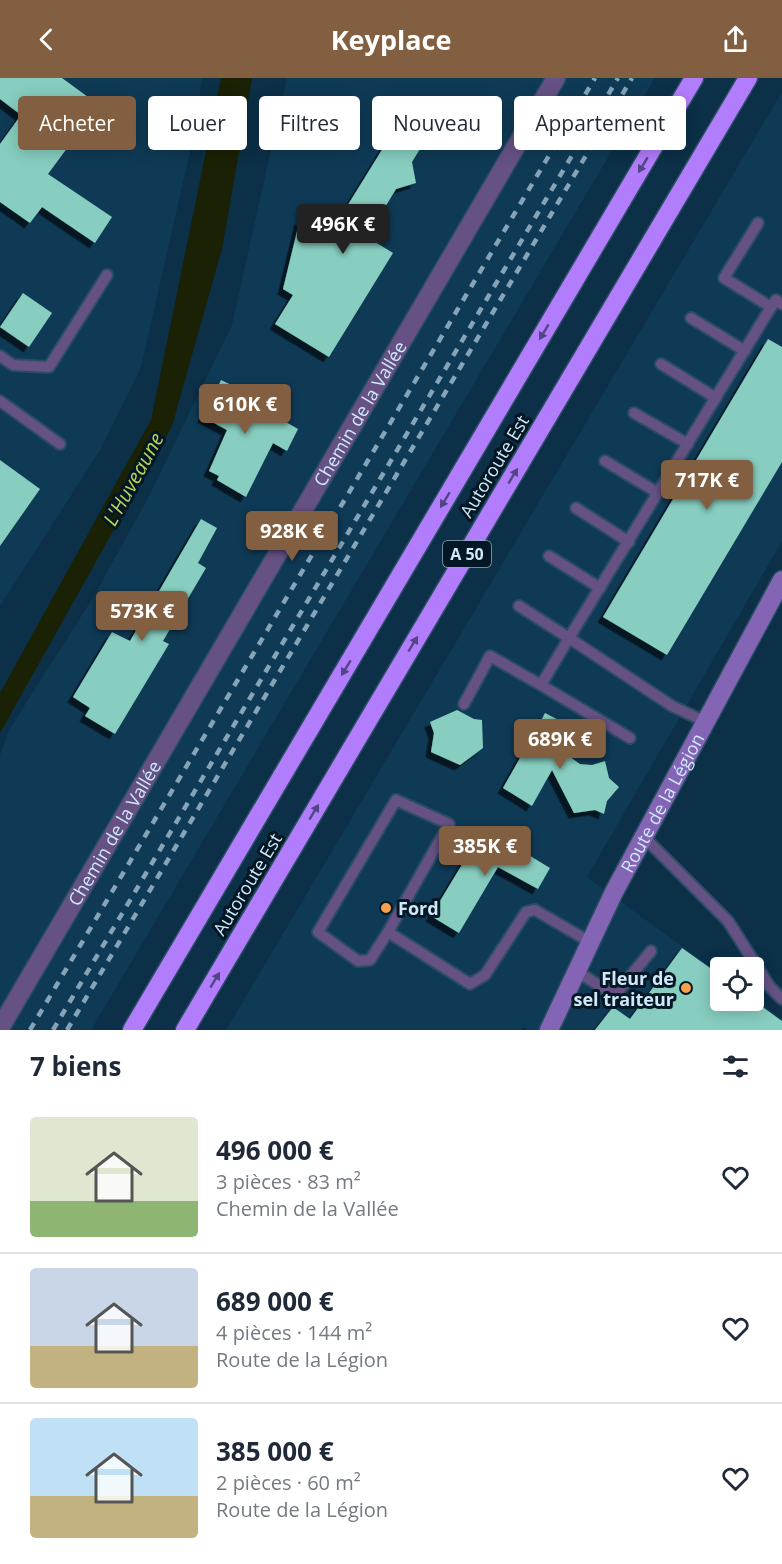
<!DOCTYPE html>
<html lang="fr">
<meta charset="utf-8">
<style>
:root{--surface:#fff;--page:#f2f2f3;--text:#1f2937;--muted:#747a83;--line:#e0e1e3;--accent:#815f40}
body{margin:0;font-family:"Open Sans",sans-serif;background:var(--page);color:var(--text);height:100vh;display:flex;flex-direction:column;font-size:22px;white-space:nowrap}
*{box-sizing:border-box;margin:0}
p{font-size:20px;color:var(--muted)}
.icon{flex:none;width:33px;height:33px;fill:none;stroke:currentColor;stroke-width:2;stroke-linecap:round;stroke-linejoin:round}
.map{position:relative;height:952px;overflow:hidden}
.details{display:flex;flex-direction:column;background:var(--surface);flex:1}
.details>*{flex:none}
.banner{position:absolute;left:18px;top:18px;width:747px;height:54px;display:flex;gap:12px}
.buttons{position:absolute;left:710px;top:879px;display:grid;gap:12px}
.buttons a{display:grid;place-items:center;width:54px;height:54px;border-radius:6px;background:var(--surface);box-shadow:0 3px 15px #0003;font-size:30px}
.price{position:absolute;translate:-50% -51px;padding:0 14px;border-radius:6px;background:var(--accent);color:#fff;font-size:20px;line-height:39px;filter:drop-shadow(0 2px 3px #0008)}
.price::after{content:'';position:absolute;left:50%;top:36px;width:18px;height:14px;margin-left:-9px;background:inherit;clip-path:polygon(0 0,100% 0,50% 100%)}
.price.selected{background:#222;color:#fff}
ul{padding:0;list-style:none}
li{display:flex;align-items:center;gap:18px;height:150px;padding:0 30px}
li+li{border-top:2px solid var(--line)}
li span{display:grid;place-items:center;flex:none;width:168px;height:120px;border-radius:6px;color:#555}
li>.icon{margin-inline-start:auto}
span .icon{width:72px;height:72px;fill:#fffc;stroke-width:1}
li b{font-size:26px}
h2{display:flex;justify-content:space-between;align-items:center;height:72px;padding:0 30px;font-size:26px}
.tag{padding:0 21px;border-radius:6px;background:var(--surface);box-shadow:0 3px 15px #0003;font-size:21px;line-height:54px}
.tag.selected{background:var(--accent);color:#fff}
header{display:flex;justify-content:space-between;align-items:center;height:78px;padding:0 30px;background:var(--accent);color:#fff;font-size:27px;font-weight:700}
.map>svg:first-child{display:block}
</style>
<header><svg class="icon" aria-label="back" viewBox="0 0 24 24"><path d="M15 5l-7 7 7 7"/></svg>Keyplace<svg class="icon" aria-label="share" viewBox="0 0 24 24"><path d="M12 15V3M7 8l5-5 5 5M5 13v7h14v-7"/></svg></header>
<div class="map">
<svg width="782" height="952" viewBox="0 0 782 952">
<defs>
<filter id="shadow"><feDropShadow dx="-5.5" dy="5.5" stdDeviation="0" flood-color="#0009"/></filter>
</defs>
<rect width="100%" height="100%" fill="#0b3047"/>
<g fill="#0f3a56">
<path d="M 0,0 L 202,0 L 195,52 L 141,289 L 100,372 L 0,528 Z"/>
<path d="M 287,0 L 655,0 L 91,952 L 0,952 L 0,677 L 9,652 L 94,518 L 149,418 L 232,247 Z"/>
<path d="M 782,14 L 782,463 L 587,799 L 720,896 L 720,922 L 753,922 L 753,920 L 782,941 L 782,952 L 527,952 L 523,949 L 521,952 L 226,952 Z"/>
</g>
<path fill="#1a2104" d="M 221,0 L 252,0 L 222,171 L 172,348 L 0,655 L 0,615 L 151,342 Z"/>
<g fill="#87cec0" filter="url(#shadow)">
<path d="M 0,0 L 62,0 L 99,27 L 48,96 L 112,139 L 95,165 L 42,129 L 30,145 L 0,124 L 0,66 L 21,37 L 0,21 Z"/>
<path d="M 393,54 L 420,71 L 412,84 L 416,105 L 396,111 L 367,159 L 393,175 L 329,279 L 275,246 L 293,217 L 283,211 L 300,141 L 328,159 Z"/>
<path d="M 23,215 L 52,235 L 29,269 L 0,249 Z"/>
<path d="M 768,261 L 782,269 L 782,384 L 667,577 L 603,539 Z"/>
<path d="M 221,302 L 284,332 L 279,340 L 298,351 L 287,373 L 273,365 L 246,419 L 217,402 L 219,398 L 209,393 L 227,352 L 203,339 Z"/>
<path d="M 0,382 L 40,411 L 0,468 Z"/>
<path d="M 201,441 L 217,450 L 198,485 L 206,490 L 163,563 L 169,566 L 115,656 L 85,638 L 90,630 L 73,619 L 112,554 L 130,563 Z"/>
<path d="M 457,632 L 474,641 L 482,642 L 483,670 L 460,687 L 431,674 L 434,655 L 430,644 Z"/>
<path d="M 545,635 L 576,651 L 563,674 L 580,686 L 592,687 L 605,683 L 609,700 L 619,709 L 607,723 L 604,736 L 595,732 L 574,735 L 552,692 L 532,728 L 503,710 L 533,657 L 530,650 L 535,654 Z"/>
<path d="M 484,750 L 550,790 L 538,811 L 498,789 L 459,855 L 431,838 Z"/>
<path d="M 682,870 L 720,897 L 720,922 L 753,922 L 782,943 L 782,952 L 595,952 L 613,929 L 630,941 Z"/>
</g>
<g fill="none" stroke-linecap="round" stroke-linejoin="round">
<defs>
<g id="service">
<path d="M 758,145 L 724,200 L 771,229"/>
<path d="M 691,240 L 745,273"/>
<path d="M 0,278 L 13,287 L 49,289 L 107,197"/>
<path d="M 661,286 L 716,320"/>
<path d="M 0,323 L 60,366"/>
<path d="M 634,335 L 688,366"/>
<path d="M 605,383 L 658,415"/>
<path d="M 576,430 L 629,464"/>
<path d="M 549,478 L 600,510"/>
<path d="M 519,528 L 569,560 L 541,607 L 630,660"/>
<path d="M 464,626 L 490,578 L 541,607"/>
<path d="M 706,644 L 672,628 L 569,560 L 771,229 L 776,222 L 782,226"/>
<path d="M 644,759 L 728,843 L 770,909 L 782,921"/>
<path d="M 388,854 L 449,746 L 396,722 L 318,854 L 358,883 L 370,882 L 388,854 L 470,906 L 485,897 L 526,834 L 535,832 L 590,864"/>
<path d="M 576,893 L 615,917 L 651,873"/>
</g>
<g id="tertiary">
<path id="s1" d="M 0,950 L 556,0"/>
</g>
<g id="secondary">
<path id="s2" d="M 549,952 L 614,814 L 782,502"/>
</g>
<g id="motorway">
<path d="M 132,952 L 694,0"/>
<path d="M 185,952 L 748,0"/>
</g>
</defs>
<use href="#service" stroke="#2a4d64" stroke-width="14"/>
<use href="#tertiary" stroke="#2a4d64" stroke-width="21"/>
<use href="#secondary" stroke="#2a4d64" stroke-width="21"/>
<use href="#motorway" stroke="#2a4d64" stroke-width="21"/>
<use href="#service" stroke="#655184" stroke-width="10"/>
<use href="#tertiary" stroke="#655184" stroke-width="18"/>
<use href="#secondary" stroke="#8464b5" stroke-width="18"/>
<use href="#motorway" stroke="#b27dfc" stroke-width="18"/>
<g stroke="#86a4b8" stroke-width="4.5" stroke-dasharray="8 8" stroke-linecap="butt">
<path d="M 30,952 L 595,0"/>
<path d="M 53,952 L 618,0"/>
<path d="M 67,952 L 632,0"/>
</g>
</g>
<defs><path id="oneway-solid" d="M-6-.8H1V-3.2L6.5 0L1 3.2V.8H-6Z" transform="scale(1.5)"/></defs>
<g fill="#524585">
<use href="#oneway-solid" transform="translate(643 87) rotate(121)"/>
<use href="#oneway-solid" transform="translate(544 254) rotate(121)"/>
<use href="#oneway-solid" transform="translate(513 398) rotate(-59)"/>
<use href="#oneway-solid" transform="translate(445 422) rotate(121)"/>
<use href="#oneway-solid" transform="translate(413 566) rotate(-59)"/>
<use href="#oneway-solid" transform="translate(346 590) rotate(121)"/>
<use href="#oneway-solid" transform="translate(314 734) rotate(-59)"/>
<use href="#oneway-solid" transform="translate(215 902) rotate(-59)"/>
</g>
<g fill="#f9a04c" stroke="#041724" stroke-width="2">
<circle cx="386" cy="830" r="6"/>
<circle cx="686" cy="910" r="6"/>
</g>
<g text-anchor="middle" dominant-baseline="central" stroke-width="6" stroke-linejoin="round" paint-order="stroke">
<rect fill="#041724" stroke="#92a9ba" stroke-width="1.5" x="443" y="463" width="48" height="26" rx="4.5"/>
<g font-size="16" font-weight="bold" fill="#cfe8fa">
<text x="467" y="476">A 50</text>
</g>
<g font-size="18" fill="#cfe8fa" stroke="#041724">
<text stroke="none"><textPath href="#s1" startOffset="712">Chemin de la Vallée</textPath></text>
<text transform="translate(494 388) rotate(-59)">Autoroute Est</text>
<text stroke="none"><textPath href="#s2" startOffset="254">Route de la Légion</textPath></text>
<text stroke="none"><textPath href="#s1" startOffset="226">Chemin de la Vallée</textPath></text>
<text transform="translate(247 806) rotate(-59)">Autoroute Est</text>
</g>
<g font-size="18" font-weight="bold" fill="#cfe8fa" stroke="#041724" text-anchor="start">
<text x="398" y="830">Ford</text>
<text x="674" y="900" text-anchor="end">Fleur de<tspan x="674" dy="21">sel traiteur</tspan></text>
</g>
<g font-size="20" font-style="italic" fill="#b8d559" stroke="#041724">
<text transform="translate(133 401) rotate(-61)">L'Huveaune</text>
</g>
</g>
</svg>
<div class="buttons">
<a><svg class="icon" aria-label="locate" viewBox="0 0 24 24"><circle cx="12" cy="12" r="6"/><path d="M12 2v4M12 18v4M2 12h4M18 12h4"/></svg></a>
</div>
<b class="price selected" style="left:343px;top:177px">496K €</b>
<b class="price" style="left:245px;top:357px">610K €</b>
<b class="price" style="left:707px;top:433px">717K €</b>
<b class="price" style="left:292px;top:484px">928K €</b>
<b class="price" style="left:142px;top:564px">573K €</b>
<b class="price" style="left:560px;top:692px">689K €</b>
<b class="price" style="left:485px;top:799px">385K €</b>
<div class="banner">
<a class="tag selected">Acheter</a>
<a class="tag">Louer</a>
<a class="tag">Filtres</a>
<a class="tag">Nouveau</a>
<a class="tag">Appartement</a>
</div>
</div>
<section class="details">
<h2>7 biens<svg class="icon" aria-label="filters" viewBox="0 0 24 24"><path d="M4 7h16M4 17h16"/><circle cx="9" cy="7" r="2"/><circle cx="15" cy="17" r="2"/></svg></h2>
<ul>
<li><span style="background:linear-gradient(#dfe7d0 70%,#8fb573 0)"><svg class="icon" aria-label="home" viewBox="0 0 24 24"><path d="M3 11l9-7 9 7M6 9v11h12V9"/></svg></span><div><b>496 000 €</b><p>3 pièces · 83 m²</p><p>Chemin de la Vallée</p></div><svg class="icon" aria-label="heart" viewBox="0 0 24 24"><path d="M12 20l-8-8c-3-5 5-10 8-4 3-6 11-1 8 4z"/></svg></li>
<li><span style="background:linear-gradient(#c9d6e8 65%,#c2b280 0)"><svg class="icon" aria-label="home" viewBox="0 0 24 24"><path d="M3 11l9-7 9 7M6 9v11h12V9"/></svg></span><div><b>689 000 €</b><p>4 pièces · 144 m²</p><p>Route de la Légion</p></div><svg class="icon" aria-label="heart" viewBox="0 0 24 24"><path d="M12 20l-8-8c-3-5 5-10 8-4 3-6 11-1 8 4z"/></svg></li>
<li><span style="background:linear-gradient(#bfe0f5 65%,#c2b280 0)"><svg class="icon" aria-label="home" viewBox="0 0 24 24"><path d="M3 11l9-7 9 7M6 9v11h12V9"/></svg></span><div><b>385 000 €</b><p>2 pièces · 60 m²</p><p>Route de la Légion</p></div><svg class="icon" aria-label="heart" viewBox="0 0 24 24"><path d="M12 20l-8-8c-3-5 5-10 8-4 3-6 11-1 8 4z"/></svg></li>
</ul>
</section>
